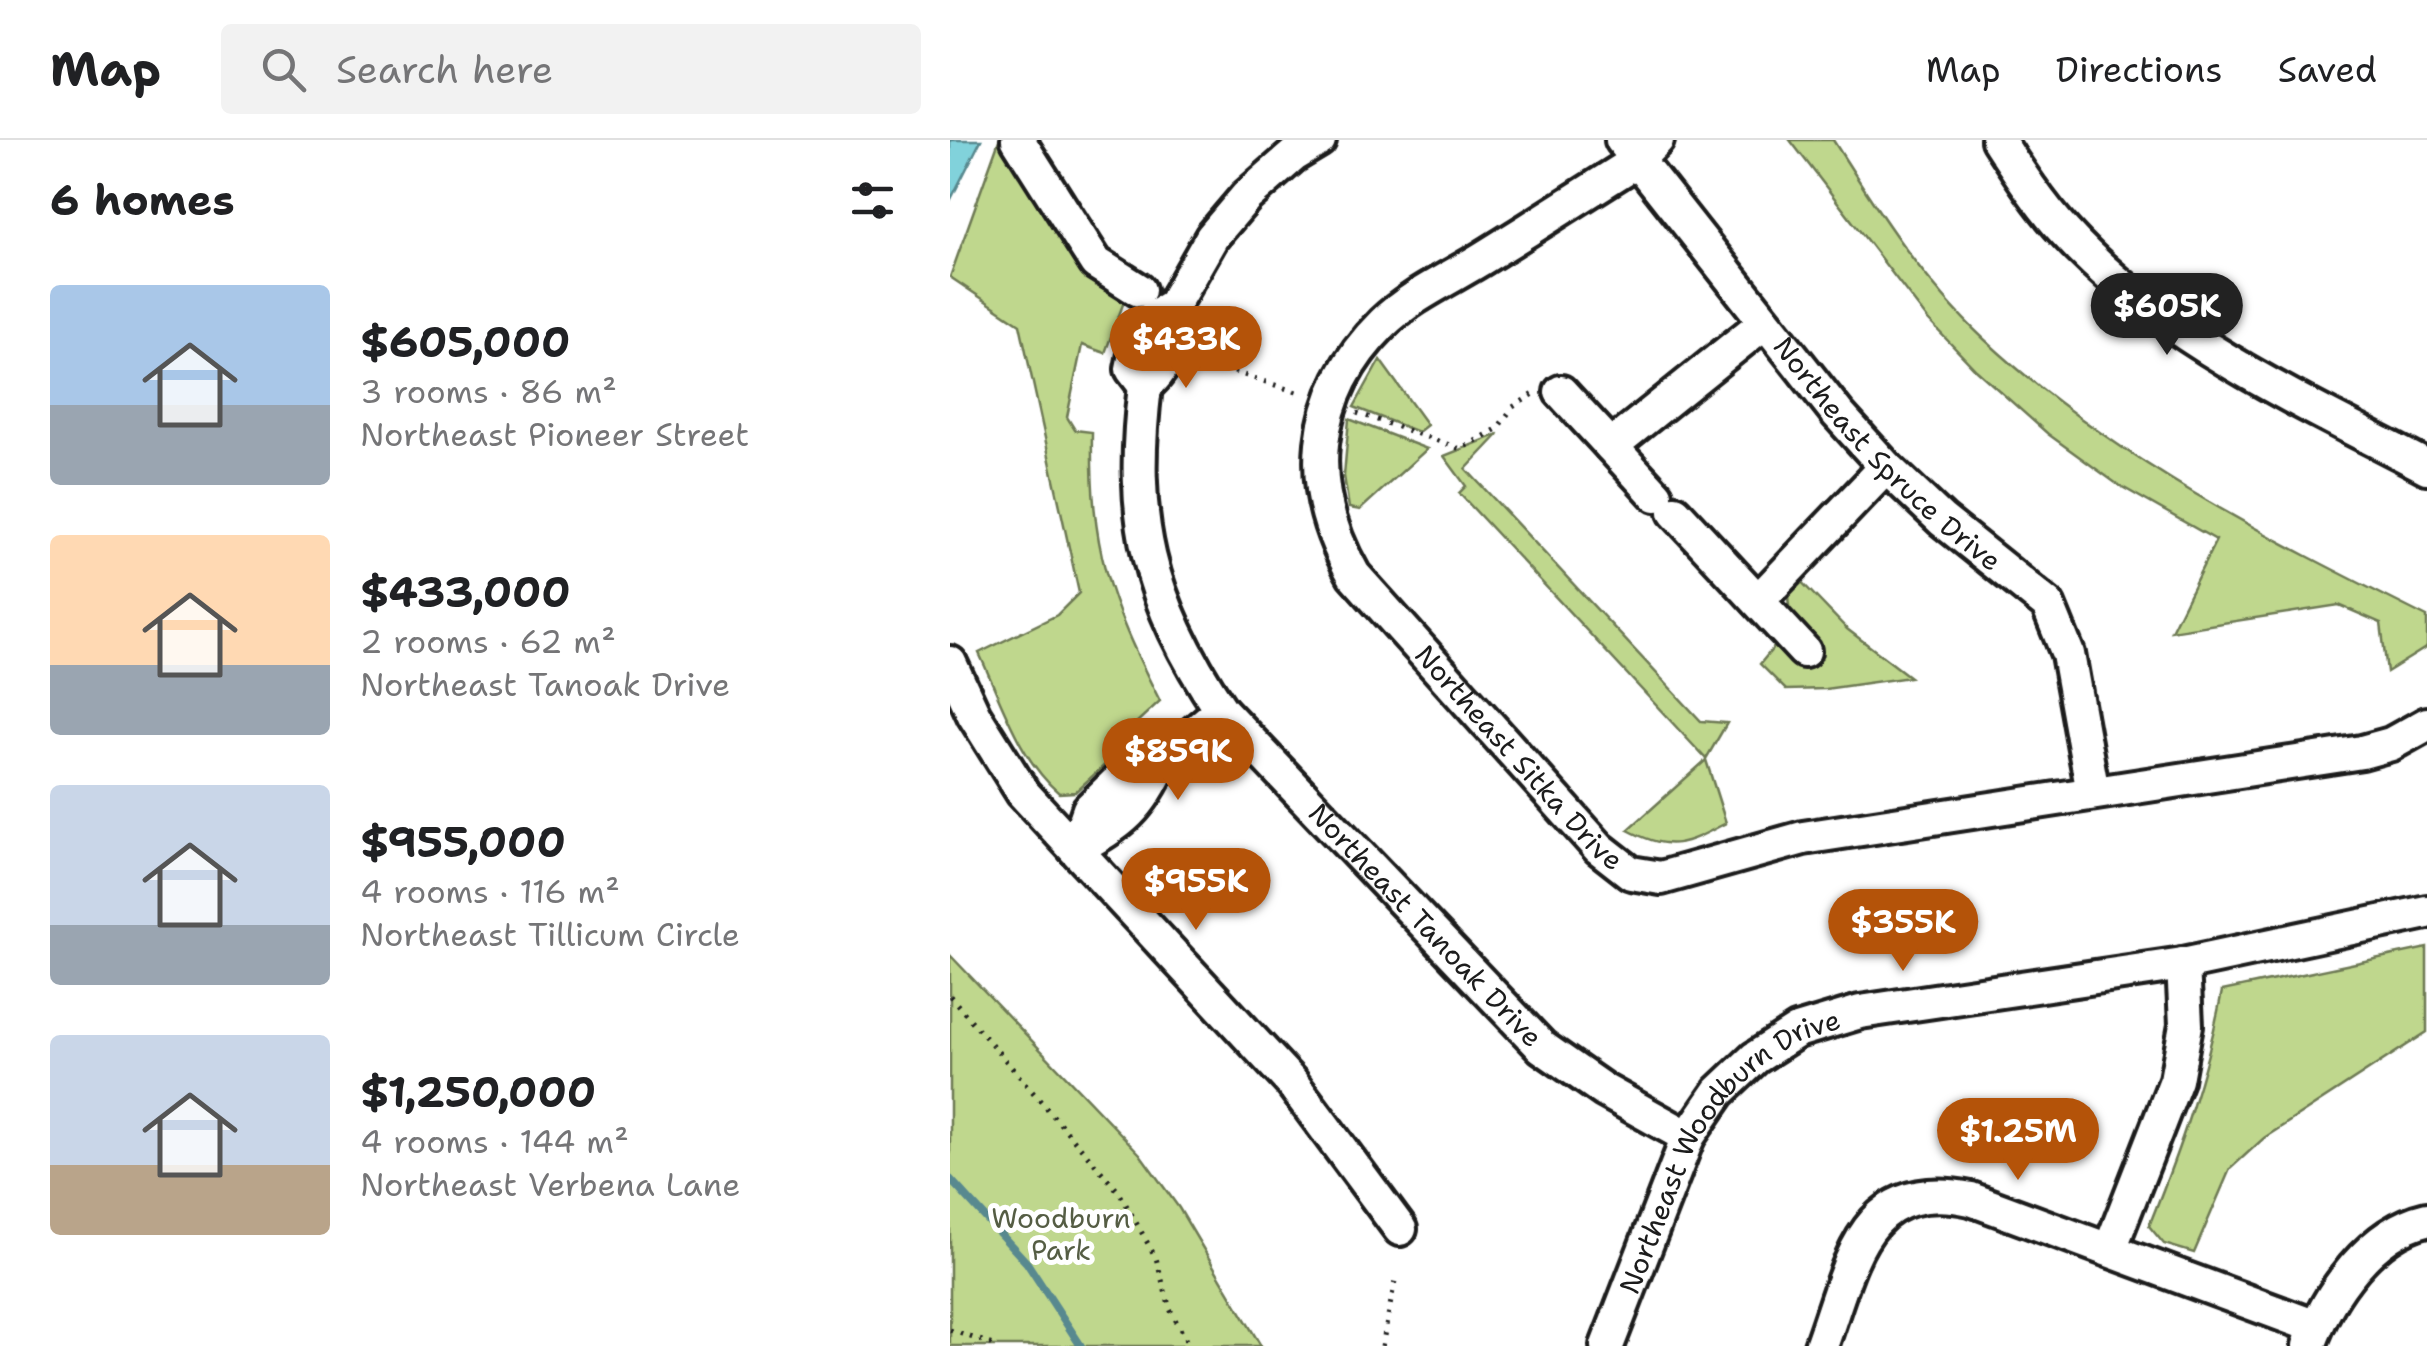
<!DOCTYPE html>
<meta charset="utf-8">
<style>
:root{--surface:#fff;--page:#f2f2f2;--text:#202124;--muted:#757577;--line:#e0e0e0;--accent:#b45309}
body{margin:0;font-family:"Shantell Sans",sans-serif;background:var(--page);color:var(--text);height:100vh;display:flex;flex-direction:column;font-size:38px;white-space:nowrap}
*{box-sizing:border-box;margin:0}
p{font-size:32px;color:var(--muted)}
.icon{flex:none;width:55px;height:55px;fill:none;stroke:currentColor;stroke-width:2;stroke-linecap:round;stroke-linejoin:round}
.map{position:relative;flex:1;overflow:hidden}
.panel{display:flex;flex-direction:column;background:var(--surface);width:950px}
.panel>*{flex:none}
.price{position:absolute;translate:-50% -85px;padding:0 22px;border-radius:35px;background:var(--accent);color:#fff;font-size:32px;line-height:65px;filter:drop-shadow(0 2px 5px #0008)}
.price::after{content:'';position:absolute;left:50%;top:60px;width:30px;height:22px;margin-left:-15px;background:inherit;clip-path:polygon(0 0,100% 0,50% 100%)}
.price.on{background:#222;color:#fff}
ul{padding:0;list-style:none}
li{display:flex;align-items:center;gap:30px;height:250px;padding:0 50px}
li span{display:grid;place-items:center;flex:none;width:280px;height:200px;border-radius:10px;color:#555}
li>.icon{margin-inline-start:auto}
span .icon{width:120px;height:120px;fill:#fffc;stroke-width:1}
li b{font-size:42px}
h2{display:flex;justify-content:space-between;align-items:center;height:120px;padding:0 50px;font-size:42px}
header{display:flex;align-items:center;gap:60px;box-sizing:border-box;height:140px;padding:0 50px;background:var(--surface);border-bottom:2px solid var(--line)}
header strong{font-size:48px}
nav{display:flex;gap:55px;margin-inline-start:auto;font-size:35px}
.search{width:700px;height:90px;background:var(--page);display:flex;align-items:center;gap:25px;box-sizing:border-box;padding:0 35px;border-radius:10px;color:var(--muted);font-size:38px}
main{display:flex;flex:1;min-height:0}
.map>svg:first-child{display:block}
</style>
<header>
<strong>Map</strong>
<div class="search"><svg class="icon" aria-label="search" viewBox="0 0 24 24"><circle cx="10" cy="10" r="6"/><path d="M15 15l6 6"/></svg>Search here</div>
<nav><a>Map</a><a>Directions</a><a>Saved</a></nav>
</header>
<main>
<section class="panel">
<h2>6 homes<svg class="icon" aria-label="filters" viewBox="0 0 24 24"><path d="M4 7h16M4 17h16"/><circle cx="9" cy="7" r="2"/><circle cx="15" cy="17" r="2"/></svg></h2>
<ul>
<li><span style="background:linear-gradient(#a9c7e8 60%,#9aa5b1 0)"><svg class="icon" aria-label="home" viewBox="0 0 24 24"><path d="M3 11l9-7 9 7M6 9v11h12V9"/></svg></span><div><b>$605,000</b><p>3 rooms · 86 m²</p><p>Northeast Pioneer Street</p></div></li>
<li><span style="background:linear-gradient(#ffd9b3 65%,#9aa5b1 0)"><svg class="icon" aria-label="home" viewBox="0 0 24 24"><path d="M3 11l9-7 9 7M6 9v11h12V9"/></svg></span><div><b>$433,000</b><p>2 rooms · 62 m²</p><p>Northeast Tanoak Drive</p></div></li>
<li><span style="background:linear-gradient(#c9d6e8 70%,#9aa5b1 0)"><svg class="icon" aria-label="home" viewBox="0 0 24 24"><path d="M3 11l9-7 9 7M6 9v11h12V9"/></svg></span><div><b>$955,000</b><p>4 rooms · 116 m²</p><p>Northeast Tillicum Circle</p></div></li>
<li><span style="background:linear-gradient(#c9d6e8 65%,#b9a48a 0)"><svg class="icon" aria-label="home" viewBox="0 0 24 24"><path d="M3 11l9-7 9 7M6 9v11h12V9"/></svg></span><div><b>$1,250,000</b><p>4 rooms · 144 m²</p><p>Northeast Verbena Lane</p></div></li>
</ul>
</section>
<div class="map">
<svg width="1477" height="1206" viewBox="0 0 1477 1206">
<rect width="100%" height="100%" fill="#fff"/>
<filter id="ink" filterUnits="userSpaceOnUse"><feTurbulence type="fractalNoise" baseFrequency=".01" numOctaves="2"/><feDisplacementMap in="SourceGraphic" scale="20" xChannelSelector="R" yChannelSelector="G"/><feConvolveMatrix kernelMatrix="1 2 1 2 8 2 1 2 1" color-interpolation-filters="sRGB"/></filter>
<g filter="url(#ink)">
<g fill="#bfd78d" stroke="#6e7a54" stroke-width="2.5">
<path d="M 49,0 L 62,0 L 175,159 L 155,213 L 132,205 L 117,277 L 125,290 L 142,292 C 140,408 158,459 210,561 L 172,596 L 169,612 L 125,652 L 109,653 C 69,619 51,560 29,513 L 107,475 L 129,453 L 70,184 L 0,137 Z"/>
<path d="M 840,0 L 883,0 C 927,70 974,143 1034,199 C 1164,320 1319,398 1477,477 L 1477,507 L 1437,532 L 1431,483 L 1389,465 L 1221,491 L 1266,400 L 1167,344 L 1098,294 L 1026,230 L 978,180 Z"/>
<path d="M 430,220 L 477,285 L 468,292 L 404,267 Z"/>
<path d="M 399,279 L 477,309 L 410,370 L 399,368 L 394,336 Z"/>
<path d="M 549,294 L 516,329 L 751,581 L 777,583 L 756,619 L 509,353 L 516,346 L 494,316 Z"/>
<path d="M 843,433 L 897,489 L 960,537 L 875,549 L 836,550 L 810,524 L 824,507 L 841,521 L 860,506 C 842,485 831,461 843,433 Z"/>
<path d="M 756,620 L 776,683 C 736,704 721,713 678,690 Z"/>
<path d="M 1477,808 L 1477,892 L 1314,998 L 1280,1029 L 1244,1113 L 1214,1104 L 1199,1086 C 1230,1008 1257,933 1272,851 Z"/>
<path d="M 0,815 L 190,1014 L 229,1068 L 311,1206 L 0,1206 Z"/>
</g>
<path fill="#81d2db" stroke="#59898f" stroke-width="2.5" d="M 0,0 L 31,0 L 0,61 Z"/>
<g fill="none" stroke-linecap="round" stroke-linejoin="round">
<path stroke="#59898f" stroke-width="8" d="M 0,1039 L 77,1123 L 131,1206"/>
<defs>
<g id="minor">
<path d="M 68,0 L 146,123 L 189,150"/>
<path id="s1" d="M 672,0 L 888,274 L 936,327 L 992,380 L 1098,465 L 1118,514 L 1143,653"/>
<path id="s2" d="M 707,0 L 685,22 C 636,53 586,85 536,116 C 503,137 460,156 433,183 C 359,256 354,348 404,435 L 649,708 L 681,733 L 711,738 L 853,698 L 1412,612 L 1441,604 L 1477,584"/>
<path d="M 1048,0 C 1068,31 1090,65 1115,92 C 1212,199 1351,261 1477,327"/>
<path id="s3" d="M 223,165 C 224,198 222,224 195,246 C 179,377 197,460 271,570 L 592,907 L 655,951 L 738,997"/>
<path d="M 195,246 L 182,229 L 188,200 L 199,180 L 223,165 L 262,97 L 296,57 L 344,15 L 369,0"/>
<path d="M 611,252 L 706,355"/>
<path d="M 661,306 L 814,183"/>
<path d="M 725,372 L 854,511"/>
<path d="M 808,461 L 936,327"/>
<path d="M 0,523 L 24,575 L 73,653 L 342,943 L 450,1089"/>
<path d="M 125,709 L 139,669 L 173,636 L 213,619 L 271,570"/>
<path d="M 125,709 C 173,683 191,669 213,619"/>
<path d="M 1160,1109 L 1226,940 L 1236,885 L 1233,824"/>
<path id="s4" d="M 657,1206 L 738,997 L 769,952 L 805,918 L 847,891 L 910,872 L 1233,824 L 1477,772"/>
<path d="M 871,1206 C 901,1125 911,1036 1021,1059 L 1366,1187"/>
<path d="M 1359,1206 C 1378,1153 1421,1092 1477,1079"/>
</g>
</defs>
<use href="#minor" stroke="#1c1c1c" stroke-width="40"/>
<g stroke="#1c1c1c" stroke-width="5" stroke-dasharray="2.5 8" stroke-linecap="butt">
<path d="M 244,219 L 353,254"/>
<path d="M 407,273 L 511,309 L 547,289 L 563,267 L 584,254"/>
<path d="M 0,856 L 169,1052 L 206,1118 L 220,1169 L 239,1206"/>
<path d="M 0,1190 L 47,1206"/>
<path d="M 432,1206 L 446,1136"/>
</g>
<use href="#minor" stroke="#fff" stroke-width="32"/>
</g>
</g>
<g text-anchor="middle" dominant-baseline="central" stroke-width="10" stroke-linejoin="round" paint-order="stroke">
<g font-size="28" fill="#1c1c1c" stroke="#fff">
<text stroke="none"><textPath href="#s1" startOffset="412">Northeast Spruce Drive</textPath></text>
<text stroke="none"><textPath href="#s2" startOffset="852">Northeast Sitka Drive</textPath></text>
<text stroke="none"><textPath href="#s3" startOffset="728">Northeast Tanoak Drive</textPath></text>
<text stroke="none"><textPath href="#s4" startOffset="240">Northeast Woodburn Drive</textPath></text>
</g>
<g font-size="28" fill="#555d44" stroke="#fff">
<text x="111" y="1078">Woodburn<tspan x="111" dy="32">Park</tspan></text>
</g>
</g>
</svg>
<b class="price on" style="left:1217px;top:218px">$605K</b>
<b class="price" style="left:236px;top:251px">$433K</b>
<b class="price" style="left:228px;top:663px">$859K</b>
<b class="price" style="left:246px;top:793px">$955K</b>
<b class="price" style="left:953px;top:834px">$355K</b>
<b class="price" style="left:1068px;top:1043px">$1.25M</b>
</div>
</main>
